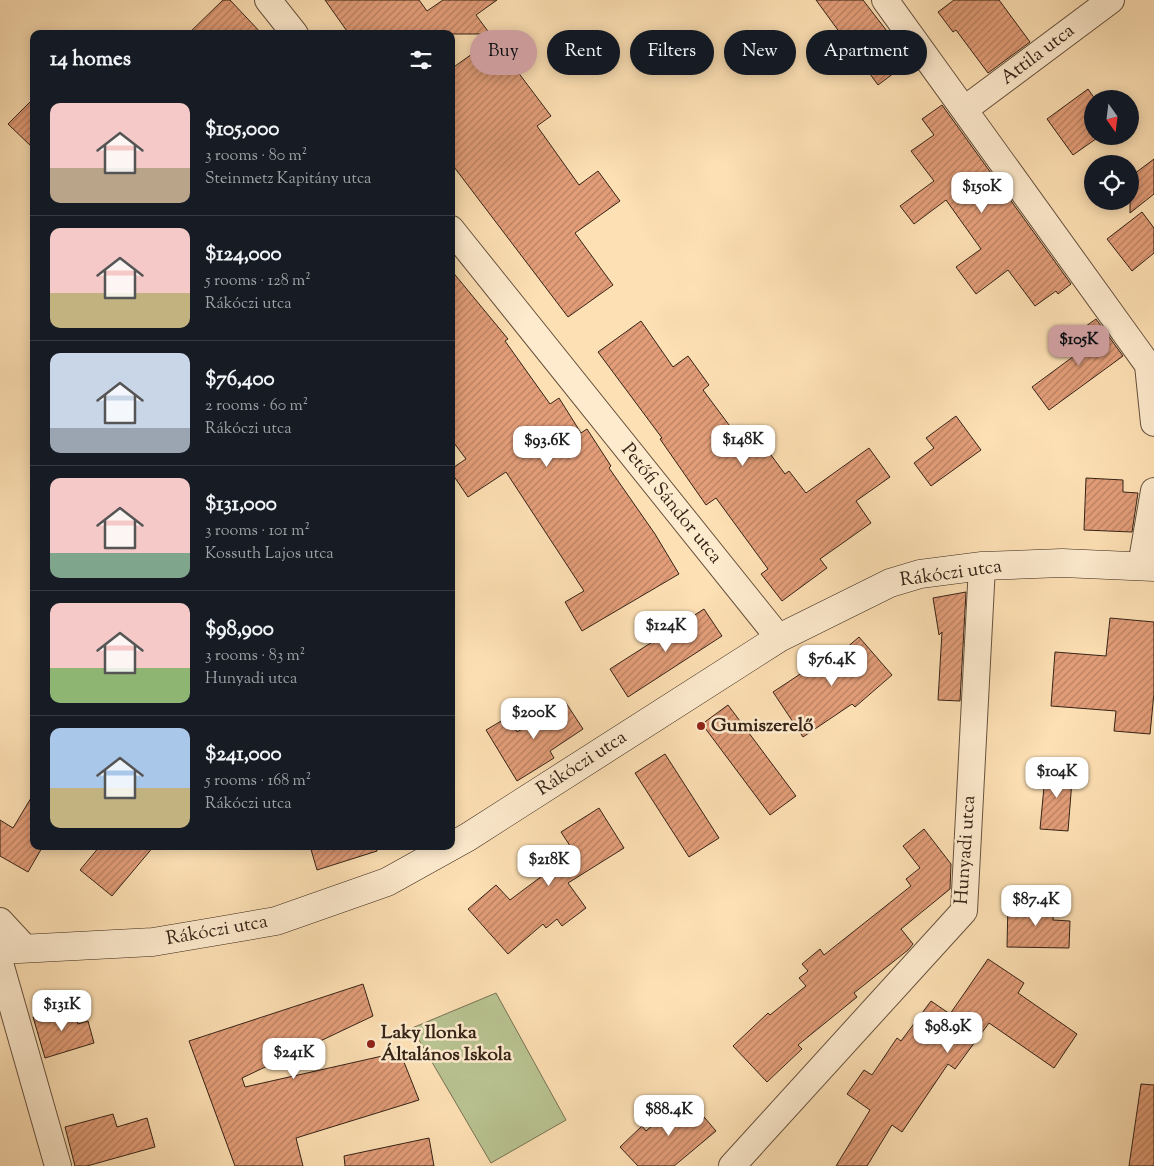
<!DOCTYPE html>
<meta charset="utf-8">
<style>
:root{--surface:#171b24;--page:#242831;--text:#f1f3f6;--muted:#9ea1a6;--line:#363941;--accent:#c59692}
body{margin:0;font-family:"Sorts Mill Goudy",serif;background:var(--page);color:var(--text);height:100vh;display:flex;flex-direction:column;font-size:19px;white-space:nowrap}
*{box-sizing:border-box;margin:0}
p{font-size:16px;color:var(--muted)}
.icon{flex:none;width:28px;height:28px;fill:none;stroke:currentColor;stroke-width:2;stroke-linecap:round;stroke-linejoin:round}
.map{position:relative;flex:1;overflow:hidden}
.panel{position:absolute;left:30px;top:30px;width:425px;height:820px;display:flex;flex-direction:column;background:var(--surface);border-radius:10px;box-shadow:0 2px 12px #0003}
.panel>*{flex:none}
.hud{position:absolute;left:470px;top:30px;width:475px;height:45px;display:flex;gap:10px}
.needle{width:32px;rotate:166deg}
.fabs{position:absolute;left:1084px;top:90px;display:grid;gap:10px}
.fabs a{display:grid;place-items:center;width:55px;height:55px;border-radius:50%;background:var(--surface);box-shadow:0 2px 12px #0003;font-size:25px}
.price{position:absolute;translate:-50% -42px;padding:0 11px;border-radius:10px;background:#fff;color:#222;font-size:16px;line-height:32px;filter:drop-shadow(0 1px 2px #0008)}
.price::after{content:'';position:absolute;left:50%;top:30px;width:15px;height:11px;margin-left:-8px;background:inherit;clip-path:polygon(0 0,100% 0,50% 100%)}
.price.active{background:var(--accent);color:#111}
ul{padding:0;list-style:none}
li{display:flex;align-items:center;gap:15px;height:125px;padding:0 20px}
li+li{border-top:1px solid var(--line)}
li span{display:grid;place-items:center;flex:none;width:140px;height:100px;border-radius:10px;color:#555}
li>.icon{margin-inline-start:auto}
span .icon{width:60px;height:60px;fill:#fffc;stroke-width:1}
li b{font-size:21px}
h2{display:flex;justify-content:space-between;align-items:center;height:60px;padding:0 20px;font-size:21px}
.chip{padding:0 18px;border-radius:22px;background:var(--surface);box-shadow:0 2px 12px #0003;font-size:18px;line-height:45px}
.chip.active{background:var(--accent);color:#111}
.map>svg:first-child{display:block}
</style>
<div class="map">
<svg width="1154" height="1166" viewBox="0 0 1154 1166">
<defs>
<pattern id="building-hatch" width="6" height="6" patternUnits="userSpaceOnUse" patternTransform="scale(1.25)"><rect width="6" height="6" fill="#e39e79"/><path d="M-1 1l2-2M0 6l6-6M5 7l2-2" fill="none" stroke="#b98062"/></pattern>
</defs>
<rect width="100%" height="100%" fill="#fde0b4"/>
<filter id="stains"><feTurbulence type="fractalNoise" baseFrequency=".004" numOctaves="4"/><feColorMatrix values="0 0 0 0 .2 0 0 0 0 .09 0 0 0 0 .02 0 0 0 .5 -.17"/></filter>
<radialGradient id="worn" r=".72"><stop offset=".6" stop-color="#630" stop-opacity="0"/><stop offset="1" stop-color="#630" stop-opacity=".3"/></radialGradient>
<path fill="#b9c392" stroke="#777354" d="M 496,993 L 566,1120 L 491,1163 L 412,1028 Z"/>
<g fill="url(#building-hatch)" stroke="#352317">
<path d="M 223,0 L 230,0 L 262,34 L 188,34 Z"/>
<path d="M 325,0 L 419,0 L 427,11 L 443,0 L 497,0 L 476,15 L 490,34 L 349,34 Z"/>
<path d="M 816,0 L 863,0 L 910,61 L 878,85 Z"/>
<path d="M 954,0 L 999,0 L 1030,42 L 988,73 L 956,30 L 953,32 L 938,12 Z"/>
<path d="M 493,39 L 551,116 L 537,126 L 579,185 L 598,171 L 620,201 L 575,233 L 613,285 L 568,317 L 451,163 L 451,69 Z"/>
<path d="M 1088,89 L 1095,99 L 1092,99 L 1092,136 L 1100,136 L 1073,155 L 1047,119 Z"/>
<path d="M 34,98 L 34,149 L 8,124 Z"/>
<path d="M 942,105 L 1071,284 L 1058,294 L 1056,291 L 1035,306 L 1008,270 L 976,294 L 956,267 L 981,249 L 946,200 L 914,224 L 900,206 L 934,181 L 911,151 L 934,135 L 922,119 Z"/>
<path d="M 1154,159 L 1154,194 L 1130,213 L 1130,177 Z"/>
<path d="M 1142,212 L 1154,228 L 1154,253 L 1132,271 L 1107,239 Z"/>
<path d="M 451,270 L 508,339 L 505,341 L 550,404 L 559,398 L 581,433 L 587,429 L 611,466 L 609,468 L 655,534 L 679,574 L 582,631 L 565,602 L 584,591 L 506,472 L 468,497 L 451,472 L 451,469 L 466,459 L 451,439 Z"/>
<path d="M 1096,319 L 1123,356 L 1049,410 L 1032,387 L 1089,345 L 1079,331 Z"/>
<path d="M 641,321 L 673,367 L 688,356 L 709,385 L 703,390 L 738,437 L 751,428 L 785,474 L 789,471 L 806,493 L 869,448 L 890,477 L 856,501 L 871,523 L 820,559 L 827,568 L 782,601 L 761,574 L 768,569 L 716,498 L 706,505 L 660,439 L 662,438 L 598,352 Z"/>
<path d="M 956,416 L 981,450 L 931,486 L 914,463 L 934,448 L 926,438 Z"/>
<path d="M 1086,478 L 1123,480 L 1123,492 L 1138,493 L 1132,532 L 1084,530 Z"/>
<path d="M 966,592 L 960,701 L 938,700 L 942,632 L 939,635 L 933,598 Z"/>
<path d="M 704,609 L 722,636 L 628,697 L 610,669 Z"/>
<path d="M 1110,618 L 1154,622 L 1154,693 L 1150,734 L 1114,731 L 1116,711 L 1051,706 L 1055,652 L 1106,656 Z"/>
<path d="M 859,637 L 892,675 L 855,707 L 852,704 L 803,737 L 773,692 L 811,667 L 816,674 Z"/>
<path d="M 566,703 L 583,729 L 550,751 L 554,758 L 517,781 L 486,730 L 508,717 L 517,732 Z"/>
<path d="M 728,705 L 796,796 L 770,815 L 702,724 Z"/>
<path d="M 665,754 L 719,838 L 689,857 L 635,773 Z"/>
<path d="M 1046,766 L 1073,768 L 1068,831 L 1040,829 Z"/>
<path d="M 34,793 L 34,846 L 43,846 L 28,872 L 0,856 L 0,820 L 13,828 Z"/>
<path d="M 599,808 L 624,848 L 568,883 L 586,908 L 562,926 L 557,919 L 546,928 L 543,924 L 508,954 L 468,909 L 496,885 L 510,900 L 574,852 L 561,832 Z"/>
<path d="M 924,829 L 951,864 L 950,889 L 901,929 L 913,944 L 908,950 L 854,993 L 857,997 L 798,1045 L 802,1049 L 767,1082 L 733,1046 L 768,1013 L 770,1015 L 806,986 L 799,978 L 808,971 L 802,964 L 820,949 L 824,955 L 911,886 L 906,879 L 920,868 L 903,846 Z"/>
<path d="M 100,846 L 154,846 L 112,896 L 80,870 Z"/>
<path d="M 310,846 L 377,846 L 377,851 L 317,870 Z"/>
<path d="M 1008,902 L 1054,903 L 1053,920 L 1070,921 L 1069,948 L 1007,947 Z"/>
<path d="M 988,959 L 1024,983 L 1018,993 L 1077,1034 L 1054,1068 L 989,1023 L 955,1069 L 948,1064 L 902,1132 L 892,1125 L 867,1166 L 836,1166 L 870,1110 L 847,1094 L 864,1070 L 872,1075 L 897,1038 L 901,1041 L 931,1001 L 950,1014 Z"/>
<path d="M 363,984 L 373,1016 L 242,1078 L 245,1087 L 400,1052 L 419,1100 L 296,1138 L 303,1166 L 235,1166 L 189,1041 Z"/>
<path d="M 73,1005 L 78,1024 L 88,1021 L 94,1043 L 45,1058 L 33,1017 Z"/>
<path d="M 1141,1084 L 1154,1085 L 1154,1166 L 1129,1166 Z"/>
<path d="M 687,1097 L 716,1131 L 674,1166 L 638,1166 L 620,1147 L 642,1126 L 646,1131 Z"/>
<path d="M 113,1114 L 117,1127 L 147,1118 L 155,1147 L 87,1166 L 75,1166 L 65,1127 Z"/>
<path d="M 429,1138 L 434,1166 L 345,1166 L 344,1156 Z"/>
</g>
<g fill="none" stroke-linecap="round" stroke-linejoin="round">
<defs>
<g id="minor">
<path d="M 268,0 L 295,34"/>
<path d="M 885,0 L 1148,365 L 1154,423"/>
<path d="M 965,109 L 1111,0"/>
<path d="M 451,229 L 779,638"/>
<path d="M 1141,566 L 1154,491"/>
<path d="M 0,921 L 26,949"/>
<path d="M 0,963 L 58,1166"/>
<path d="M 732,1166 L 964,911 L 982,566"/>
</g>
<path id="secondary" d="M 0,950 L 153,942 L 224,930 L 276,921 L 387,882 L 468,837 L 779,638 L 890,583 L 920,574 L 982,566 L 1062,563 L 1154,567"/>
</defs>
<use href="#minor" stroke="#67523e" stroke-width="28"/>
<use href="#secondary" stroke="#352317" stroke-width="29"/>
<use href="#minor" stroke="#feebce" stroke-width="26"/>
<use href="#secondary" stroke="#feebce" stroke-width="28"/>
</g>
<g fill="#8f2418" stroke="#feebce" stroke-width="2">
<circle cx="701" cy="726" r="5"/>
<circle cx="371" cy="1044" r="5"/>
</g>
<g text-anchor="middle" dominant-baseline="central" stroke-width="5" stroke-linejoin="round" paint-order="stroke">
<g font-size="19" fill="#352317" stroke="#feebce">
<text transform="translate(1038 55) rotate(-37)">Attila utca</text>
<text transform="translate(671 504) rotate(51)">Petőfi Sándor utca</text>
<text transform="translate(951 574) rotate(-8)">Rákóczi utca</text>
<text transform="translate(582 764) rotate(-33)">Rákóczi utca</text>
<text transform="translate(966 850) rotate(-86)">Hunyadi utca</text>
<text transform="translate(217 931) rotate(-10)">Rákóczi utca</text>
</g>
<g font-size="19" font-weight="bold" fill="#352317" stroke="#feebce" text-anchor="start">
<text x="711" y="726">Gumiszerelő</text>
<text x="381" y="1033">Laky Ilonka<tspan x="381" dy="22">Általános Iskola</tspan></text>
</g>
</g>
<rect width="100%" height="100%" filter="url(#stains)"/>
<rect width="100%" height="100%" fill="url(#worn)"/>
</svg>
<div class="fabs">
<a><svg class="needle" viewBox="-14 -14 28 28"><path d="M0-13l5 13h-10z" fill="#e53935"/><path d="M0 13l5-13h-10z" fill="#9ea1a6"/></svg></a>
<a><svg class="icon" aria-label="locate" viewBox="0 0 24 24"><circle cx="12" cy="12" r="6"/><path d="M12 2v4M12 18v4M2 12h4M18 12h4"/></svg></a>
</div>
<b class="price" style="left:982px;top:214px">$150K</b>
<b class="price active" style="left:1079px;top:367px">$105K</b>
<b class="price" style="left:743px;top:467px">$148K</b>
<b class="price" style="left:547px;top:468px">$93.6K</b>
<b class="price" style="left:666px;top:653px">$124K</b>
<b class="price" style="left:832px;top:687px">$76.4K</b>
<b class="price" style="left:534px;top:740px">$200K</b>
<b class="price" style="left:1057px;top:799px">$104K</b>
<b class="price" style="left:549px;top:887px">$218K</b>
<b class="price" style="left:1036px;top:927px">$87.4K</b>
<b class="price" style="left:62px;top:1032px">$131K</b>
<b class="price" style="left:948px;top:1054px">$98.9K</b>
<b class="price" style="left:294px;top:1080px">$241K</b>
<b class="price" style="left:669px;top:1137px">$88.4K</b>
<div class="hud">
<a class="chip active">Buy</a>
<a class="chip">Rent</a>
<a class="chip">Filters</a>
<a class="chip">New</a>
<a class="chip">Apartment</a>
</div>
<section class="panel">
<h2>14 homes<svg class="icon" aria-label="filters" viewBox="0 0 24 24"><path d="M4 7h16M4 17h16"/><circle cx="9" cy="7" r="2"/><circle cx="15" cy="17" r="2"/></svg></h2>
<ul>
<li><span style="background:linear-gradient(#f6c9c9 65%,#b9a48a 0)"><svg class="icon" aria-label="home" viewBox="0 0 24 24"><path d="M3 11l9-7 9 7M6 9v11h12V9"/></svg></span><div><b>$105,000</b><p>3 rooms · 80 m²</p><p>Steinmetz Kapitány utca</p></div></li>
<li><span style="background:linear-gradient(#f6c9c9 65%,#c2b280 0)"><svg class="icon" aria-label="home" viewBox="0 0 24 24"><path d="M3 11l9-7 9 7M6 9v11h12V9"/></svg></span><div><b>$124,000</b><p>5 rooms · 128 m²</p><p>Rákóczi utca</p></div></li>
<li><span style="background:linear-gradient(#c9d6e8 75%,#9aa5b1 0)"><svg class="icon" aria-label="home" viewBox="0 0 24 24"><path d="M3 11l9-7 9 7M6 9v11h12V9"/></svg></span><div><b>$76,400</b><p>2 rooms · 60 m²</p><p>Rákóczi utca</p></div></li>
<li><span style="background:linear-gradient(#f6c9c9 75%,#7fa58c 0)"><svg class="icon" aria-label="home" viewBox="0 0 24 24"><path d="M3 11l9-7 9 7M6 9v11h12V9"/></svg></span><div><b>$131,000</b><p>3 rooms · 101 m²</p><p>Kossuth Lajos utca</p></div></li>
<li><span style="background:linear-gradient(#f6c9c9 65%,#8fb573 0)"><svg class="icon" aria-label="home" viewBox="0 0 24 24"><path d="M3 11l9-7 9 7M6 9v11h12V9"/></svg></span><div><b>$98,900</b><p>3 rooms · 83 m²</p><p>Hunyadi utca</p></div></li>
<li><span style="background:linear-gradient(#a9c7e8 60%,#c2b280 0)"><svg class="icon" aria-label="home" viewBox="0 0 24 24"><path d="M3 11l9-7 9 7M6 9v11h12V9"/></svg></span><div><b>$241,000</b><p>5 rooms · 168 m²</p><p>Rákóczi utca</p></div></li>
</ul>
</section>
</div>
